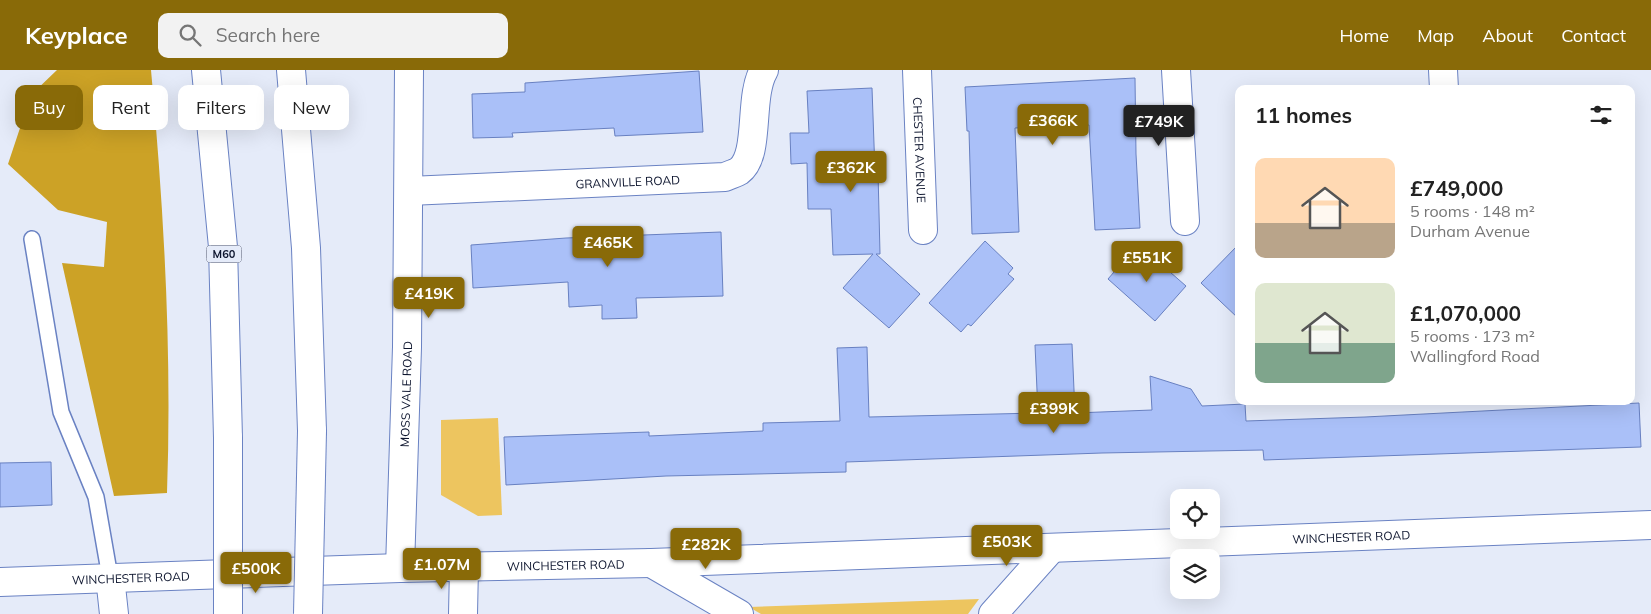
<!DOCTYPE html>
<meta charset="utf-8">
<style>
:root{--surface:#fff;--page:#f2f2f2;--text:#222;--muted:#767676;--accent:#896a08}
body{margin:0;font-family:Mulish,sans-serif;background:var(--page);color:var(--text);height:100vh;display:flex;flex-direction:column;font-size:19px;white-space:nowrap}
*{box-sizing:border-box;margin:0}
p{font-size:16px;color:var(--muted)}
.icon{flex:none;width:28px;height:28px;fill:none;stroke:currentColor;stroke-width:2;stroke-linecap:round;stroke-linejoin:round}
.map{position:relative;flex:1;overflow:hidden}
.sheet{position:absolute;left:1235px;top:15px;width:400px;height:320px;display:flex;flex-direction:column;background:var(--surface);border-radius:10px;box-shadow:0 5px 20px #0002}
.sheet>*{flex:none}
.hud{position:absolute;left:15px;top:15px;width:475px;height:45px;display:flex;gap:10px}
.controls{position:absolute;left:1170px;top:419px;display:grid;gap:10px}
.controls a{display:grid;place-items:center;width:50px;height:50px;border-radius:10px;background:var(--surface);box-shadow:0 5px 20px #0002;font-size:25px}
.price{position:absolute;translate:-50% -42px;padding:0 11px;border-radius:5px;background:var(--accent);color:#fff;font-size:16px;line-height:32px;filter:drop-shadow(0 1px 2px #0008)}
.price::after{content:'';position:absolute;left:50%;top:30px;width:15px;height:11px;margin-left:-8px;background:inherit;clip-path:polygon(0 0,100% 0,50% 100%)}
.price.active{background:#222;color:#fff}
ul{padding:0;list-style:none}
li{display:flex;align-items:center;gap:15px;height:125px;padding:0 20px}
li span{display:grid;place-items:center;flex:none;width:140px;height:100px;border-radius:10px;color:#555}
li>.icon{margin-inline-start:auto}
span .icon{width:60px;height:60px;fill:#fffc;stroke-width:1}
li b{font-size:21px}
h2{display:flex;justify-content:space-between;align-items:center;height:60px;padding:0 20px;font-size:21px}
.chip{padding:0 18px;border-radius:10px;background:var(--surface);box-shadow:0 5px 20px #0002;font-size:18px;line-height:45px}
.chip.active{background:var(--accent);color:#fff}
header{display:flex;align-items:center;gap:30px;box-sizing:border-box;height:70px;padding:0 25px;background:var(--accent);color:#fff}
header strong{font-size:24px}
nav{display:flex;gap:28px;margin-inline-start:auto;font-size:18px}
.search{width:350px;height:45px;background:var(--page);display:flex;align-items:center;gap:12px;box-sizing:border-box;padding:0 18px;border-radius:10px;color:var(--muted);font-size:19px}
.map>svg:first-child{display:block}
</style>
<header>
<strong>Keyplace</strong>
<div class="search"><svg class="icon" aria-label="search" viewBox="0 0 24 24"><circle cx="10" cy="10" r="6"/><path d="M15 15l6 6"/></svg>Search here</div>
<nav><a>Home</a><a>Map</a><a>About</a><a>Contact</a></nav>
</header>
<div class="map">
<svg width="1651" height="544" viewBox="0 0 1651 544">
<rect width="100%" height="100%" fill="#e5ebf9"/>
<g fill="#edc55f">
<path d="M 498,348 L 502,445 L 478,446 L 441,425 L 441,350 Z"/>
<path d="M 979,529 L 968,544 L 761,544 L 749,537 Z"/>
</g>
<path fill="#cca226" d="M 57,0 L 151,0 C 164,141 172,282 167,423 L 114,426 L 62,193 L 104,197 L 107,152 L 58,140 L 8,94 L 31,25 Z"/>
<g fill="#aac0f8" stroke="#6880c1">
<path d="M 699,1 L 703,62 L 615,66 L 614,58 L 512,63 L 513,67 L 473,68 L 472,24 L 525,22 L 525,13 Z"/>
<path d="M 1135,8 L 1136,84 L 1140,158 L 1095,160 L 1089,55 L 1015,58 L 1019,162 L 972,164 L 969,61 L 967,61 L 965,17 Z"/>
<path d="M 872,18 L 875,102 L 878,102 L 880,184 L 876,184 L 920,224 L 889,258 L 843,218 L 873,184 L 833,185 L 831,139 L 808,139 L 807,93 L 791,94 L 790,63 L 809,63 L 807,21 Z"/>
<path d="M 721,162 L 723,226 L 636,228 L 637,248 L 602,249 L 602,235 L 569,237 L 568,212 L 473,218 L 471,175 L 566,168 Z"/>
<path d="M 985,171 L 1013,198 L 1008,204 L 1014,209 L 971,256 L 968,254 L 961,262 L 929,233 Z"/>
<path d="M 1138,174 L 1186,216 L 1155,251 L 1108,209 Z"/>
<path d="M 1239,174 L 1239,249 L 1201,213 Z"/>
<path d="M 1072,274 L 1075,343 L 1152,340 L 1150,306 L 1191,319 L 1202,336 L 1245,334 L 1246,351 L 1365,347 L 1639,333 L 1641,377 L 1264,390 L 1263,380 L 1102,383 L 846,392 L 846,402 L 666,406 L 506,415 L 504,367 L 649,362 L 649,366 L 763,361 L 763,353 L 840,351 L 837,278 L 867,277 L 869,347 L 1038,343 L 1035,275 Z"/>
<path d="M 51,392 L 52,435 L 0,437 L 0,393 Z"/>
</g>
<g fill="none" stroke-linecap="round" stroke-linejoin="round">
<defs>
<path id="lane" d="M 32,169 L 61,342 L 96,427 L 110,507"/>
<g id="street">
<path id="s1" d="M 917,0 L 923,160"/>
<path d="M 1176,0 L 1185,151"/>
<path d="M 1443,0 L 1444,19"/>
<path id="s2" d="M 409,121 L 725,107 C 729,105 736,103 739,101 C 761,85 748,27 764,0"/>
<path d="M 651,493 L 739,544"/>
<path d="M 110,507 L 114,544"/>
<path d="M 463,544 L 464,497"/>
<path d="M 993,544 L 1052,478"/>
</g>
<g id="secondary">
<path id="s3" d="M 400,498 L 407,277 L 409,0"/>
<path id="s4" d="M 0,512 L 400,498 L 651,493 L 1651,455"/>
</g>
<g id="highway">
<path d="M 206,0 L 223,177 L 228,368"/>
<path d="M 291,0 L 306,178 L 312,361"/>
</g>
</defs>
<use href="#lane" stroke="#6a82c3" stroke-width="18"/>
<use href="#street" stroke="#6a82c3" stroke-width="30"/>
<use href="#secondary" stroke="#6a82c3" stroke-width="30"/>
<use href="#highway" stroke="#6a82c3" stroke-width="30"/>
<use href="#lane" stroke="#fff" stroke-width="15"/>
<use href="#street" stroke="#fff" stroke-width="28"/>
<use href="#secondary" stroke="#fff" stroke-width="28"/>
<use href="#highway" stroke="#fff" stroke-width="28"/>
<defs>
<g id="highway-bridge">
<path d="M 228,368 L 228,544"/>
<path d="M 308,544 L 312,361"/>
</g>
</defs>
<use href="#highway-bridge" stroke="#6a82c3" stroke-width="30" stroke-linecap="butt"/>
<use href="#highway-bridge" stroke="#fff" stroke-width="28"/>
</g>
<g text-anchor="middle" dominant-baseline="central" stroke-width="4" stroke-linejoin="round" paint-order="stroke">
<rect fill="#e5ebf9" stroke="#4e556b" stroke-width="1" x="206.5" y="175.5" width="35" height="17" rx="4"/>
<g font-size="11" font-weight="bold" fill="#0d152e">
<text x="224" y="184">M60</text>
</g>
<g font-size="12" fill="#0d152e" stroke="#e5ebf9">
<text stroke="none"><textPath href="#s1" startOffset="80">CHESTER AVENUE</textPath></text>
<text stroke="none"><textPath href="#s2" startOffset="219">GRANVILLE ROAD</textPath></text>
<text stroke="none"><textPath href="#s3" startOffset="174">MOSS VALE ROAD</textPath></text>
<text stroke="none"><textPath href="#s4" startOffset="1352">WINCHESTER ROAD</textPath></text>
<text stroke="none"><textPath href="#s4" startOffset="566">WINCHESTER ROAD</textPath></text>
<text stroke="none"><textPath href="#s4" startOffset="131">WINCHESTER ROAD</textPath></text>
</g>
</g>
</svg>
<div class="controls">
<a><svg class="icon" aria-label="locate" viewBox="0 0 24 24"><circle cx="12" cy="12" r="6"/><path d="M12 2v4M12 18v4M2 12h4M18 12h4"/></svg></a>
<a><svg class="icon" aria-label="layers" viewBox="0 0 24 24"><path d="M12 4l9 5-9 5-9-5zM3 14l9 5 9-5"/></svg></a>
</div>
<b class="price" style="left:1053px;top:76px">£366K</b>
<b class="price active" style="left:1159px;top:77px">£749K</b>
<b class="price" style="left:851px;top:123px">£362K</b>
<b class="price" style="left:608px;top:198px">£465K</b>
<b class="price" style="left:1147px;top:213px">£551K</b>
<b class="price" style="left:429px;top:249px">£419K</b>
<b class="price" style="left:1054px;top:364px">£399K</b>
<b class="price" style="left:1007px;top:497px">£503K</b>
<b class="price" style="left:706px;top:500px">£282K</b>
<b class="price" style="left:442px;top:520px">£1.07M</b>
<b class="price" style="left:256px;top:524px">£500K</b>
<div class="hud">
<a class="chip active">Buy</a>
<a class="chip">Rent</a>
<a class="chip">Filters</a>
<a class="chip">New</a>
</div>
<section class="sheet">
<h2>11 homes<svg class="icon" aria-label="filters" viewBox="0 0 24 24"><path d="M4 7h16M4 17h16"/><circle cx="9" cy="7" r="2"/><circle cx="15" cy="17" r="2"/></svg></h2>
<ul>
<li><span style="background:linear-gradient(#ffd9b3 65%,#b9a48a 0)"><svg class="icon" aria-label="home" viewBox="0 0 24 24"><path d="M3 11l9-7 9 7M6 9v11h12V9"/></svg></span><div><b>£749,000</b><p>5 rooms · 148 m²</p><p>Durham Avenue</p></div></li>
<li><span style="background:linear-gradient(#dfe7d0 60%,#7fa58c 0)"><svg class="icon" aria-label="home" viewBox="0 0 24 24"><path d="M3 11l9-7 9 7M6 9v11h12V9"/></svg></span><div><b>£1,070,000</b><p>5 rooms · 173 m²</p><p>Wallingford Road</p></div></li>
</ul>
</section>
</div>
